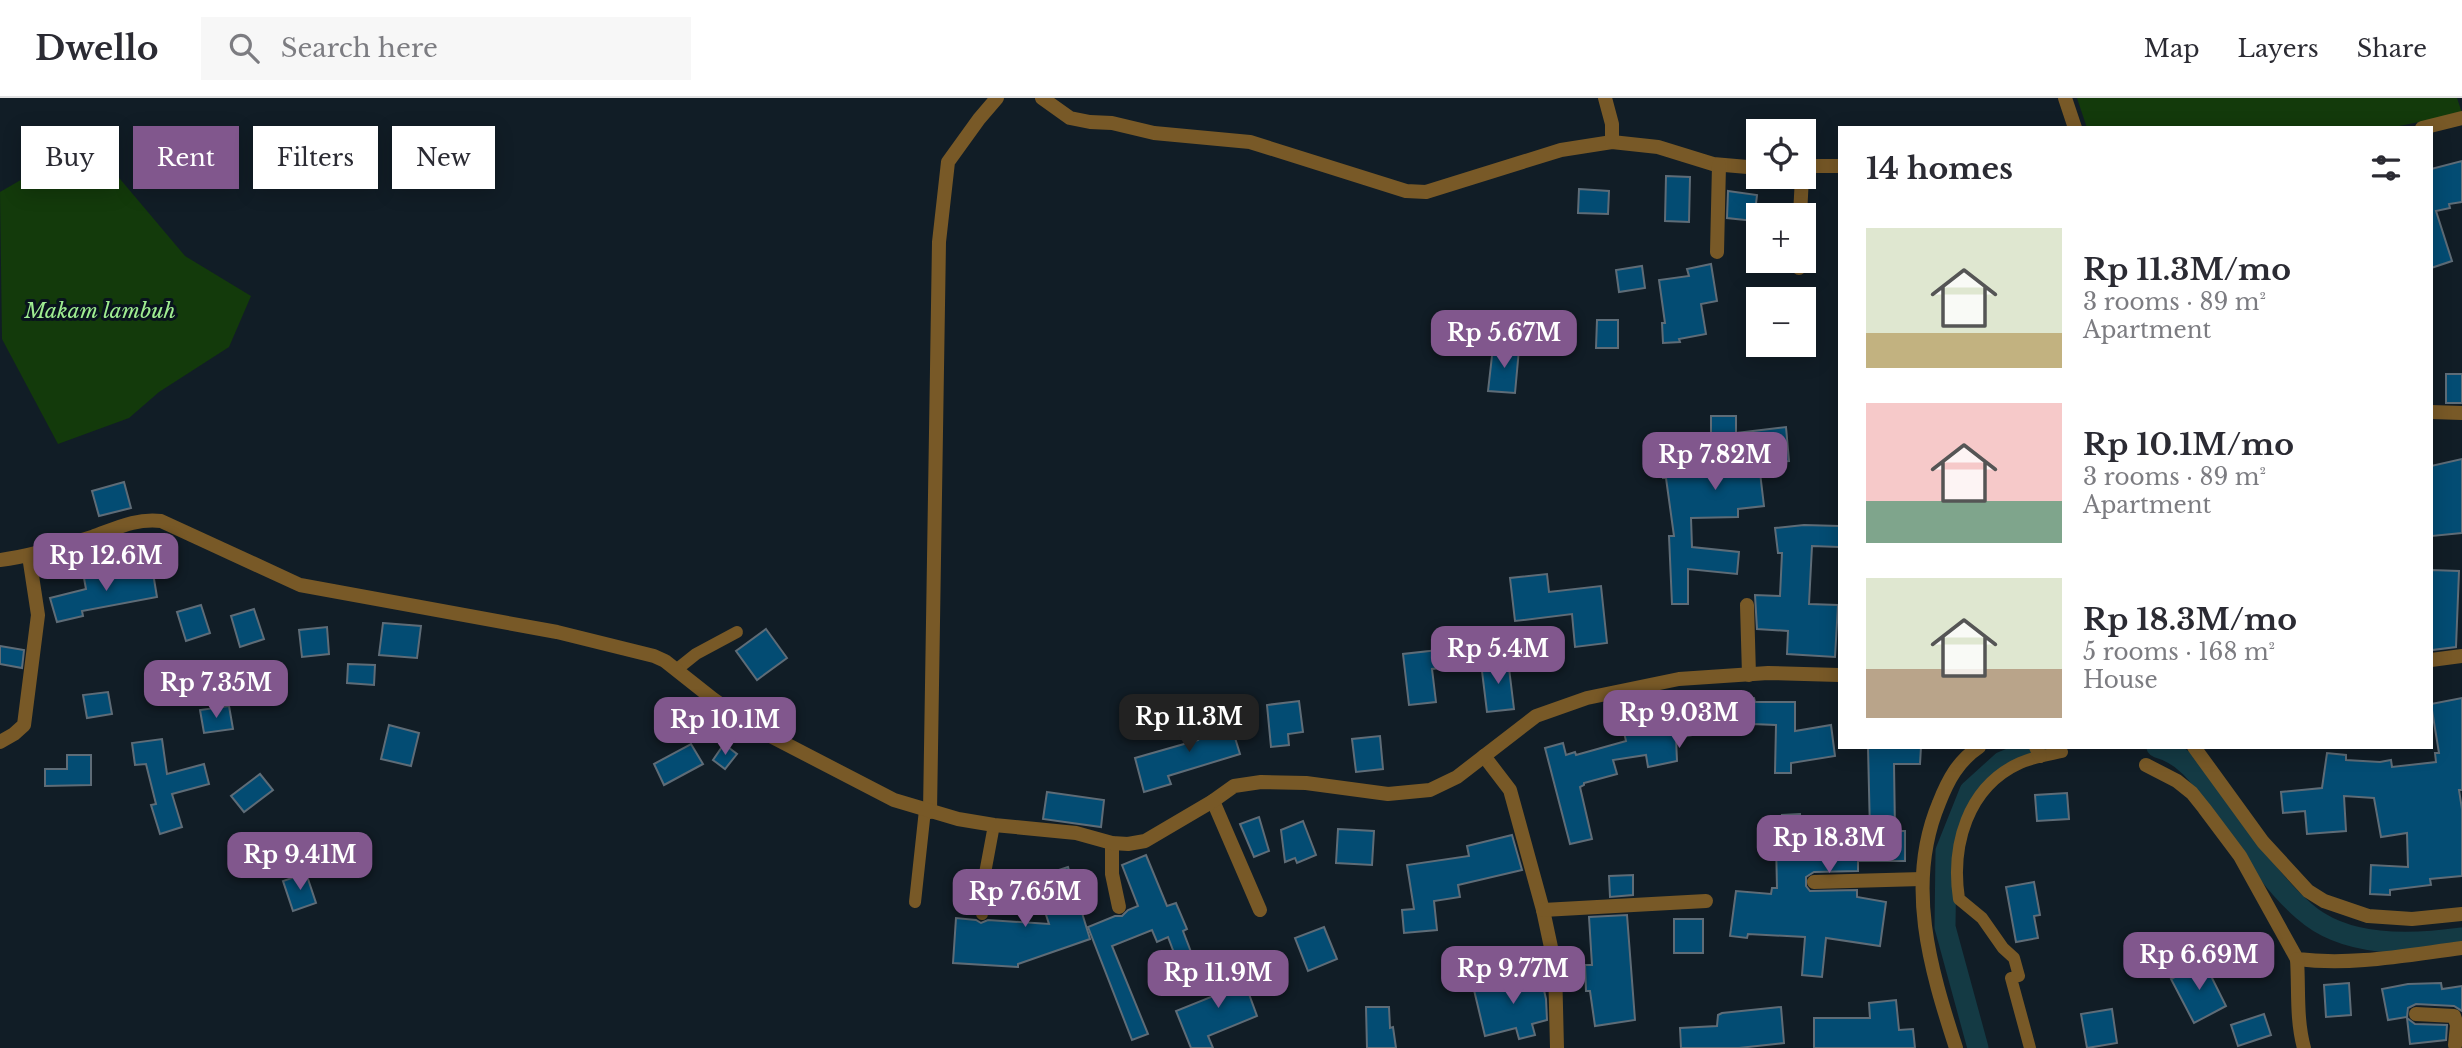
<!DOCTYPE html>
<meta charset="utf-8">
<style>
:root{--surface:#fff;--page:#f7f7f7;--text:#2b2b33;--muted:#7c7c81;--line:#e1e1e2;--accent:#81578d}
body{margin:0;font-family:"Libre Baskerville",serif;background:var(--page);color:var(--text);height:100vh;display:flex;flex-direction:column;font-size:26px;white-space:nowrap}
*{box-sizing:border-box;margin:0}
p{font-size:23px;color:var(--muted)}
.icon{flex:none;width:38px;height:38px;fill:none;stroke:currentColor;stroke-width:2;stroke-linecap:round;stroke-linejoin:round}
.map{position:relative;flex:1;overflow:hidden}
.drawer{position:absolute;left:1838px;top:28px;width:595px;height:623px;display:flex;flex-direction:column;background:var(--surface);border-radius:0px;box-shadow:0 4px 18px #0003}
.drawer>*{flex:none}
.guide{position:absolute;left:21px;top:28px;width:665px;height:63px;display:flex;gap:14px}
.fabs{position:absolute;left:1746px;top:21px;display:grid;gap:14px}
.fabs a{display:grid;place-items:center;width:70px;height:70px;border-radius:0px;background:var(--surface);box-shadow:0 4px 18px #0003;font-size:35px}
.price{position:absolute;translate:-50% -60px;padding:0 16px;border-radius:14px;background:var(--accent);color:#fff;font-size:23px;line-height:46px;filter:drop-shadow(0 2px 4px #0008)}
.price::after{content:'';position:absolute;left:50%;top:42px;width:21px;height:16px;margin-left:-10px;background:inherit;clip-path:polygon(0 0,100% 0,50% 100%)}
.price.selected{background:#222;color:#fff}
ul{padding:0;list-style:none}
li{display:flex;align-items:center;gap:21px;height:175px;padding:0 28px}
li span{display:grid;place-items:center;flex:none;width:196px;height:140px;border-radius:0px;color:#555}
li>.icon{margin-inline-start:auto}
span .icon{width:84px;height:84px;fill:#fffc;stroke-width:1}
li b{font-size:30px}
h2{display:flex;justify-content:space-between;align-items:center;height:84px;padding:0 28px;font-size:30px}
.tag{padding:0 24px;border-radius:0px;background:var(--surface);box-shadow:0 4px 18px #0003;font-size:24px;line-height:63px}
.tag.selected{background:var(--accent);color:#fff}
header{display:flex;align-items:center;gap:42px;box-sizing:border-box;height:98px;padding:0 35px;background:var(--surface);border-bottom:2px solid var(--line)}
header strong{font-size:33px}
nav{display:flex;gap:38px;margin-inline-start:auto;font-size:24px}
.search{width:490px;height:63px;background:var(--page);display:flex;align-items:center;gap:18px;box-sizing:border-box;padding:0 24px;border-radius:0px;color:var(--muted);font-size:26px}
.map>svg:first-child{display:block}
</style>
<header>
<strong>Dwello</strong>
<div class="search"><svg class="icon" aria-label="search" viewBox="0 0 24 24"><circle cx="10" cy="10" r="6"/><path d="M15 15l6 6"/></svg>Search here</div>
<nav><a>Map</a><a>Layers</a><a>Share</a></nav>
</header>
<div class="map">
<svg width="2462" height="950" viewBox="0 0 2462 950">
<rect width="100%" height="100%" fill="#111d26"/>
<g fill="#133a0b">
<path d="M 2077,0 L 2457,0 L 2462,15 L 2390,30 L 2087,30 Z"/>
<path d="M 88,43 L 185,158 L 251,198 L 229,249 L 159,294 L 129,320 L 58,346 L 2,241 L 0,94 Z"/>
</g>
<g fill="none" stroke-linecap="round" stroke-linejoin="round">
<g stroke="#143a44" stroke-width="21">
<path d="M 2157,649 C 2184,656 2199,677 2215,700 C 2243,738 2268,782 2304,813 C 2345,850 2411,847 2462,840"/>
<path d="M 1978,950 L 1945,829 L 1946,753 L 1970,693 L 2002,664 L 2039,649"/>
</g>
</g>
<g fill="#034c73" stroke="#5e6c77" stroke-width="2">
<path d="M 2462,63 L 2462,104 L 2449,106 L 2450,110 L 2436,113 L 2452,163 L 2431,170 L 2431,71 Z"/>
<path d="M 1666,78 L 1690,79 L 1689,124 L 1665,123 Z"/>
<path d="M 1579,91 L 1609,93 L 1608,116 L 1578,115 Z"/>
<path d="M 1728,93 L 1757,97 L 1754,123 L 1727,120 Z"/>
<path d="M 1711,166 L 1717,203 L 1701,206 L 1706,236 L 1679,241 L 1680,244 L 1663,245 L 1662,225 L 1665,225 L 1659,182 L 1689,178 L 1687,171 Z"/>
<path d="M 1642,168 L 1645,190 L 1619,194 L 1616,172 Z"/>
<path d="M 1597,222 L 1618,222 L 1618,250 L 1596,250 Z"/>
<path d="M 1493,249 L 1519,251 L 1515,295 L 1488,293 Z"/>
<rect x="2446" y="276" width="16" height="29"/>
<path d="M 1711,318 L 1736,318 L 1736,335 L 1786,329 L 1789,363 L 1759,366 L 1764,408 L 1738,411 L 1738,419 L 1691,420 L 1692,449 L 1739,454 L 1737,476 L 1688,471 L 1688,506 L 1672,506 L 1669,438 L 1674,438 L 1666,380 L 1663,380 L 1661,349 L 1711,346 Z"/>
<path d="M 2462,361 L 2462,435 L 2432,438 L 2431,368 Z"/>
<path d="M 124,384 L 131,410 L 99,418 L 92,393 Z"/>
<path d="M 1804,427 L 1839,428 L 1839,449 L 1812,448 L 1809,506 L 1838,507 L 1835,559 L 1787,556 L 1788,533 L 1757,531 L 1755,497 L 1780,498 L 1782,455 L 1778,455 L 1775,430 Z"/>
<path d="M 152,469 L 157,499 L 82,513 L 83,518 L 57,524 L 50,500 L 86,491 L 84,480 Z"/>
<path d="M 2431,472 L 2459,473 L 2456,549 L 2432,552 Z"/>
<path d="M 1547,476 L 1549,494 L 1601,488 L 1607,545 L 1575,549 L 1572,516 L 1515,523 L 1510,480 Z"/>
<path d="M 201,507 L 210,535 L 186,543 L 177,514 Z"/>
<path d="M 254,511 L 264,541 L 240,549 L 231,518 Z"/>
<path d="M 383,525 L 421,528 L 417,560 L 379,557 Z"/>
<path d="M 327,529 L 329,556 L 302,559 L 299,532 Z"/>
<path d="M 766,531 L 787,560 L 757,582 L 736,553 Z"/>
<path d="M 0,548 L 24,552 L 22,570 L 0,566 Z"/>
<path d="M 1456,550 L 1458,568 L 1432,571 L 1436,604 L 1409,607 L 1403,556 Z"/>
<path d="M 1508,562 L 1514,611 L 1487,614 L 1481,565 Z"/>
<path d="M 348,566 L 375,567 L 374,587 L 347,585 Z"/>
<path d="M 108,594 L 112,616 L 87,620 L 83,597 Z"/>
<path d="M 1754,600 L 1755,604 L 1795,604 L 1795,633 L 1831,627 L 1835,658 L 1791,665 L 1791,675 L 1775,675 L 1776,627 L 1752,626 L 1676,640 L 1677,663 L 1648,669 L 1646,657 L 1613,662 L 1617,676 L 1584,685 L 1584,687 L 1580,689 L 1592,741 L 1570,746 L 1545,650 L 1563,645 L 1566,657 L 1575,654 L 1576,657 L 1626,643 L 1623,630 L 1698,616 L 1697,608 Z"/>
<path d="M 2462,600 L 2462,692 L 2459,692 L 2462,711 L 2462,778 L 2430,781 L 2431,787 L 2390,792 L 2390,797 L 2370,796 L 2371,767 L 2408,769 L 2407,735 L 2381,739 L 2374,700 L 2344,698 L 2346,733 L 2307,736 L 2305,713 L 2283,715 L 2281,694 L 2322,690 L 2327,655 L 2346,657 L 2346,662 L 2380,664 L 2391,662 L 2392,669 L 2436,664 L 2435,655 L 2439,655 L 2431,606 Z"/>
<path d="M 1299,603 L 1303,634 L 1288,636 L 1289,647 L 1271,649 L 1267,607 Z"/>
<path d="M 229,608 L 233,631 L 204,635 L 200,612 Z"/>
<path d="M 1228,617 L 1240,656 L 1168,678 L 1171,686 L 1144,694 L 1135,660 L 1198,642 L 1194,628 Z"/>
<path d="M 389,627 L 419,635 L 411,668 L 381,661 Z"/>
<path d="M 1380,638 L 1383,671 L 1356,674 L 1352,641 Z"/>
<path d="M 162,641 L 167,676 L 204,666 L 209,686 L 172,696 L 182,729 L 160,736 L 151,707 L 156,706 L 146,666 L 135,667 L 132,645 Z"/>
<path d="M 691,646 L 703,666 L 664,687 L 654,666 Z"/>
<path d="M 724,646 L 737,656 L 725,671 L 713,662 Z"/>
<path d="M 1868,649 L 1921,649 L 1920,666 L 1894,666 L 1895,733 L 1905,733 L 1905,763 L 1858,763 L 1858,773 L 1814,774 L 1806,779 L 1806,788 L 1810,793 L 1857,792 L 1857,799 L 1886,804 L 1880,848 L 1826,840 L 1822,879 L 1802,877 L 1805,839 L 1748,836 L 1747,840 L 1730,838 L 1736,793 L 1771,796 L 1772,790 L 1777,790 L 1776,744 L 1784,744 L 1782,717 L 1800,716 L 1802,739 L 1865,742 L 1865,734 L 1870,734 Z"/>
<path d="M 67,657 L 91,657 L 91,687 L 45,688 L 45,671 L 67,671 Z"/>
<path d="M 260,676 L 273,692 L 244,714 L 231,698 Z"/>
<path d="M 1047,694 L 1104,702 L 1101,729 L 1043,721 Z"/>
<path d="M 2067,695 L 2069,721 L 2037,723 L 2035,697 Z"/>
<path d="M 1259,719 L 1269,753 L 1254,759 L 1240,726 Z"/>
<path d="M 1303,723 L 1316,757 L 1297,765 L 1295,760 L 1285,764 L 1281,732 Z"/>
<path d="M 1338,731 L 1374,733 L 1372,767 L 1336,765 Z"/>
<path d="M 1512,737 L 1522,772 L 1458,787 L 1460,799 L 1434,803 L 1437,832 L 1404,835 L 1402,812 L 1414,811 L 1407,767 L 1469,758 L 1467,748 Z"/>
<path d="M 1146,757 L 1167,808 L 1176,805 L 1187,831 L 1183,833 L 1191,854 L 1176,860 L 1168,839 L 1157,844 L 1152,832 L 1112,848 L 1148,936 L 1132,942 L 1088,829 L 1115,818 L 1122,818 L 1128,812 L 1138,808 L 1122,767 Z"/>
<path d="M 1068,769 L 1090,841 L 1018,866 L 1018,869 L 953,865 L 956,820 L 976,822 L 981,825 L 988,822 L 1049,826 L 1034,780 Z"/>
<path d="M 306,775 L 316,805 L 293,813 L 283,783 Z"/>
<path d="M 1633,777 L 1633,797 L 1610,799 L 1609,778 Z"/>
<path d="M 2034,784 L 2040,817 L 2034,818 L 2038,840 L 2016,844 L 2006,789 Z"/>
<path d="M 1627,817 L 1635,922 L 1595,928 L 1590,893 L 1586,893 L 1585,867 L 1592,867 L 1589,819 Z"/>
<rect x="1674" y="821" width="29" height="34"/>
<path d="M 1324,829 L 1337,861 L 1308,873 L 1295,840 Z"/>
<path d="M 2204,864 L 2226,908 L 2194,925 L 2171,881 Z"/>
<path d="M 1238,866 L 1257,918 L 1208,938 L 1213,950 L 1191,950 L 1176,913 L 1221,895 L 1214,877 Z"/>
<path d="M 1540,875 L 1546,901 L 1547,922 L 1532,926 L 1535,937 L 1519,941 L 1516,930 L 1485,938 L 1474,892 Z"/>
<path d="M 2349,885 L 2351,917 L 2326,919 L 2324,887 Z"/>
<path d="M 2441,885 L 2442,891 L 2462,888 L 2462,913 L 2454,908 L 2416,906 L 2408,910 L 2407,919 L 2388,922 L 2382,891 L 2408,886 Z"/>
<path d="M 1896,902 L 1899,932 L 1913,931 L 1915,950 L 1814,950 L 1814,920 L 1870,920 L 1869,905 Z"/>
<path d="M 1366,909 L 1389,909 L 1390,930 L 1393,929 L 1396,950 L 1367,950 Z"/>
<path d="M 1781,909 L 1784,945 L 1739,950 L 1681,950 L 1680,930 L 1717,928 L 1718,917 L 1722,915 Z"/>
<path d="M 2112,911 L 2117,945 L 2087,950 L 2081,916 Z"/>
<path d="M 2264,916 L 2271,937 L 2238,948 L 2231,927 Z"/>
<path d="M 2407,920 L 2415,926 L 2447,927 L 2446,942 L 2410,946 Z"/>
</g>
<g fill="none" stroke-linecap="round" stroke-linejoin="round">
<g stroke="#785927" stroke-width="12">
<path d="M 676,572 L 696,556 L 737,534"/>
<path d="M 915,804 L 925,712"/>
<path d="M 982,816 L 983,786 L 994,727"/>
<path d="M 2030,950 L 2011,880 L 2019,878 L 2014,860 L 2003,850 L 1982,820 L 1959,801 C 1951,748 1967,689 2020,665 C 2033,659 2048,657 2062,654"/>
</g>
<g stroke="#785927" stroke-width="14">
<path d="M 1042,0 L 1070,20 L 1090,24 L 1112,25 L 1154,35 L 1250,44 L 1406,93 L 1426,94 L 1561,52 L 1612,44 L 1658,49 L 1713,66 L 1759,70"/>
<path d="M 1605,0 L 1612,26 L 1612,44"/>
<path d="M 2065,0 L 2075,30"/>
<path d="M 2422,30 L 2462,20"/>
<path d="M 1804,68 L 1839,68"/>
<path d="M 1800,117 L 1802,79"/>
<path d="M 1717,154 L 1719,67"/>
<path d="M 1799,170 L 1799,163"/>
<path d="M 2431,314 L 2462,315"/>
<path d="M 1747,507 L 1749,577"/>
<path d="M 0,644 L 14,636 L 24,627 L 38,517 L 29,458"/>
<path d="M 2036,649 L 2040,658"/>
<path d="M 2194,649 L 2263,744 L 2308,793 L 2324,803 L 2368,818 L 2412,821 L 2462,816"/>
<path d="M 1484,658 L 1510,692 L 1543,812 L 1555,868 L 1557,950"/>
<path d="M 2146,667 L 2177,683 L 2192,695 L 2204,710 L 2240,758 L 2297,861 C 2352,868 2407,857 2462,850"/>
<path d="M 1213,703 L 1260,812"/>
<path d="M 930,714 L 939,144 L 948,64 L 979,21 L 997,0"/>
<path d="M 1112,745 L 1112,776 L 1119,809"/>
<path d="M 1814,784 L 1922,781"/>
<path d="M 1543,812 L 1706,803"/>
<path d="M 2297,861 C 2299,891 2296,921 2304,950"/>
<path d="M 2416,916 L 2454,918 L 2457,927 L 2455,947"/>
<path d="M 1956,950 C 1930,870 1905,786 1939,705 C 1948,682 1958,663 1979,649"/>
</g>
<g stroke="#785927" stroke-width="14">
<path d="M 0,462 C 32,458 61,448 92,439 C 115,431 135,420 161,423 L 300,487 L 557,534 L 654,558 L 665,563 L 713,601 L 753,629 L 894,702 L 958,721 L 994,727 L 1076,735 L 1112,745 L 1128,746 L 1145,743 L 1213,703 L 1234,688 L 1261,684 L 1306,685 L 1388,696 L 1430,692 L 1457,679 L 1536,618 L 1587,600 L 1679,581 L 1768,575 L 1839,577"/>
<path d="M 2431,562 L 2462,558"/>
</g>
</g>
<g text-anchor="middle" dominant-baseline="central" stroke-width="6" stroke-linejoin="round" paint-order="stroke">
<g font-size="21" font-style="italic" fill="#9fed91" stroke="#09141d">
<text x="100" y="213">Makam lambuh</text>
</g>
</g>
</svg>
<div class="fabs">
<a><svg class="icon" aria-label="locate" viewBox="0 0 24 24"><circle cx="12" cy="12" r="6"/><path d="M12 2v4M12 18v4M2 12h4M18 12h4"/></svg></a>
<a>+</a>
<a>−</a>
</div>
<b class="price" style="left:1504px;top:272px">Rp 5.67M</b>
<b class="price" style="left:1715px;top:394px">Rp 7.82M</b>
<b class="price" style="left:106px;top:495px">Rp 12.6M</b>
<b class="price" style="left:1498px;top:588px">Rp 5.4M</b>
<b class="price" style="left:216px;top:622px">Rp 7.35M</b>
<b class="price" style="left:1679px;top:652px">Rp 9.03M</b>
<b class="price selected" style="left:1189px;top:656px">Rp 11.3M</b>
<b class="price" style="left:725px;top:659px">Rp 10.1M</b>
<b class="price" style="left:1829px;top:777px">Rp 18.3M</b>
<b class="price" style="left:300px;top:794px">Rp 9.41M</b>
<b class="price" style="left:1025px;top:831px">Rp 7.65M</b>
<b class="price" style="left:2199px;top:894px">Rp 6.69M</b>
<b class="price" style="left:1513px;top:908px">Rp 9.77M</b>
<b class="price" style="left:1218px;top:912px">Rp 11.9M</b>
<div class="guide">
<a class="tag">Buy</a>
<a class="tag selected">Rent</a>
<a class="tag">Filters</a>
<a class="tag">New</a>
</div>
<section class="drawer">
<h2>14 homes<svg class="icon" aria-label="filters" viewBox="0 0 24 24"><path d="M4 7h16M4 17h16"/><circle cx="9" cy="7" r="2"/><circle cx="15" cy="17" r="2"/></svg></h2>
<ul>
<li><span style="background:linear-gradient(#dfe7d0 75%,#c2b280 0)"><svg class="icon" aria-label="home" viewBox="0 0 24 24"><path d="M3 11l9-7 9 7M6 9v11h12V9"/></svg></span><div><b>Rp 11.3M/mo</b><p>3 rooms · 89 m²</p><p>Apartment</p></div></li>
<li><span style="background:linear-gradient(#f6c9c9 70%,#7fa58c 0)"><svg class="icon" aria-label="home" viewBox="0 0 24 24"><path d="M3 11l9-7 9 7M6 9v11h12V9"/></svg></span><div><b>Rp 10.1M/mo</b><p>3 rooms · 89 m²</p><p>Apartment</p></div></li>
<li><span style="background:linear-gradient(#dfe7d0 65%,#b9a48a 0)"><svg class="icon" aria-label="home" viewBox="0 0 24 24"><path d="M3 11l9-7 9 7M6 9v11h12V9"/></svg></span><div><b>Rp 18.3M/mo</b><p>5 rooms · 168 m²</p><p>House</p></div></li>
</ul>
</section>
</div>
